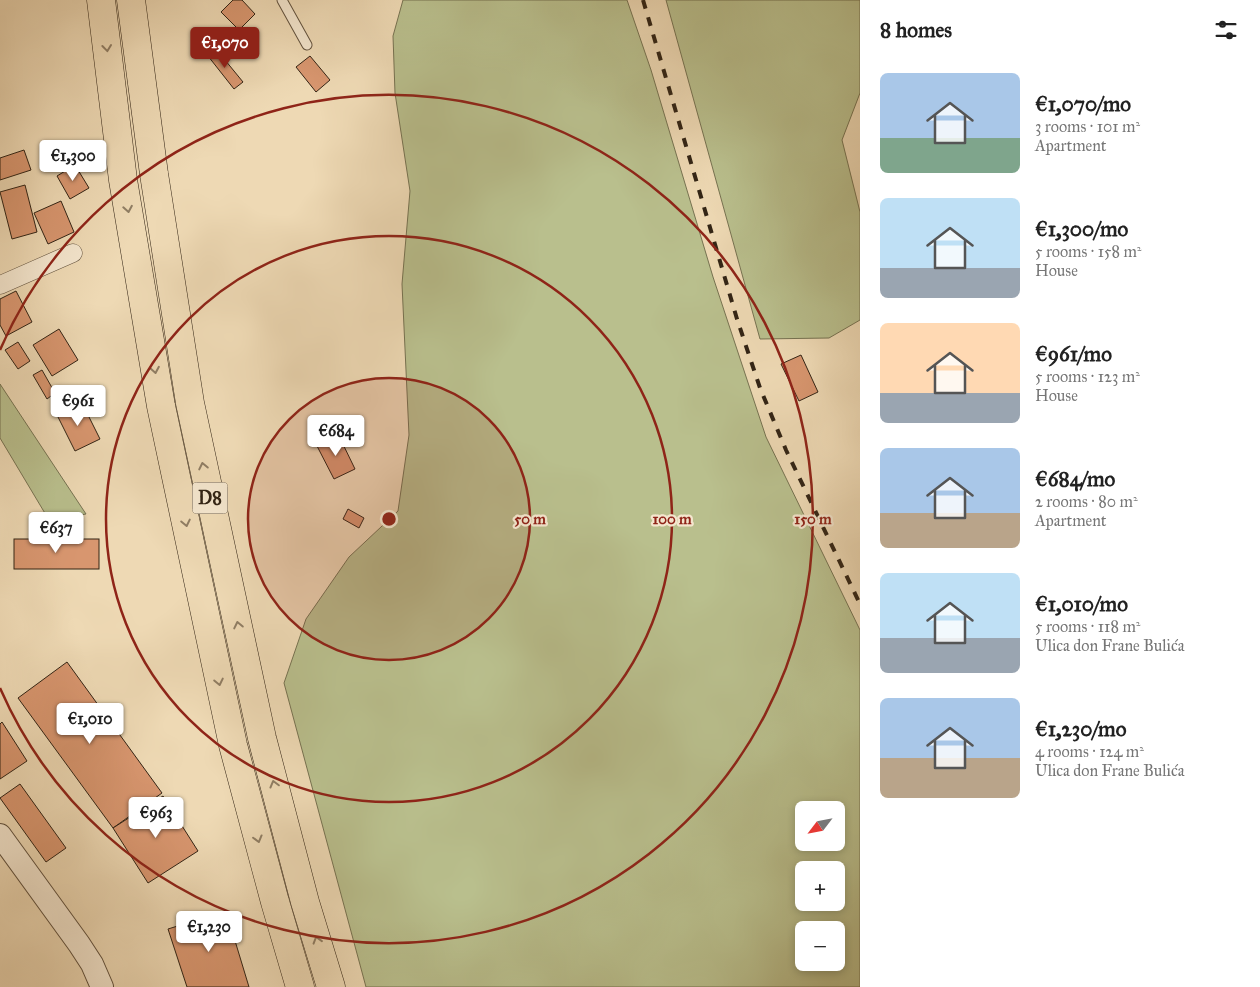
<!DOCTYPE html>
<meta charset="utf-8">
<style>
:root{--surface:#fff;--page:#f2f2f2;--text:#222;--muted:#767676;--accent:#8f2418}
body{margin:0;font-family:"IM FELL Great Primer",serif;background:var(--page);color:var(--text);height:100vh;display:flex;flex-direction:column;font-size:19px;white-space:nowrap}
*{box-sizing:border-box;margin:0}
p{font-size:16px;color:var(--muted)}
.icon{flex:none;width:28px;height:28px;fill:none;stroke:currentColor;stroke-width:2;stroke-linecap:round;stroke-linejoin:round}
.map{position:relative;flex:1;overflow:hidden}
.drawer{display:flex;flex-direction:column;background:var(--surface);width:400px}
.drawer>*{flex:none}
.needle{width:32px;rotate:238deg}
.controls{position:absolute;left:795px;top:801px;display:grid;gap:10px}
.controls a{display:grid;place-items:center;width:50px;height:50px;border-radius:8px;background:var(--surface);box-shadow:0 2px 8px #0003;font-size:25px}
.price{position:absolute;translate:-50% -42px;padding:0 11px;border-radius:5px;background:#fff;color:#222;font-size:16px;line-height:32px;filter:drop-shadow(0 1px 2px #0008)}
.price::after{content:'';position:absolute;left:50%;top:30px;width:15px;height:11px;margin-left:-8px;background:inherit;clip-path:polygon(0 0,100% 0,50% 100%)}
.price.active{background:var(--accent);color:#fff}
ul{padding:0;list-style:none}
li{display:flex;align-items:center;gap:15px;height:125px;padding:0 20px}
li span{display:grid;place-items:center;flex:none;width:140px;height:100px;border-radius:8px;color:#555}
li>.icon{margin-inline-start:auto}
span .icon{width:60px;height:60px;fill:#fffc;stroke-width:1}
li b{font-size:21px}
h2{display:flex;justify-content:space-between;align-items:center;height:60px;padding:0 20px;font-size:21px}
main{display:flex;flex:1;min-height:0}
.map>svg:first-child{display:block}
</style>
<main>
<div class="map">
<svg width="860" height="987" viewBox="0 0 860 987">
<rect width="100%" height="100%" fill="#eed9b4"/>
<filter id="stains"><feTurbulence type="fractalNoise" baseFrequency=".004" numOctaves="4"/><feColorMatrix values="0 0 0 0 .2 0 0 0 0 .09 0 0 0 0 .02 0 0 0 .5 -.17"/></filter>
<radialGradient id="worn" r=".72"><stop offset=".6" stop-color="#630" stop-opacity="0"/><stop offset="1" stop-color="#630" stop-opacity=".3"/></radialGradient>
<g fill="#b9bf8d" stroke="#767251" fill-rule="evenodd">
<path d="M 403,0 L 627,0 L 651,70 L 713,277 L 766,437 L 860,630 L 860,987 L 366,987 L 284,683 L 306,619 L 349,557 L 398,511 L 409,435 L 402,284 L 410,191 L 395,93 L 393,36 ZM 804,810 L 836,810 L 836,842 L 804,842 ZM 804,870 L 836,870 L 836,902 L 804,902 ZM 804,930 L 836,930 L 836,962 L 804,962 Z"/>
<path d="M 666,0 L 860,0 L 860,93 L 842,140 L 860,212 L 860,320 L 829,338 L 760,339 Z"/>
<path d="M 0,384 L 86,514 L 49,520 L 0,438 Z"/>
</g>
<g fill="#d8966f" stroke="#322415">
<path d="M 233,0 L 242,0 L 255,14 L 239,30 L 221,12 Z"/>
<path d="M 216,49 L 243,82 L 234,89 L 208,56 Z"/>
<path d="M 310,56 L 330,80 L 316,92 L 296,67 Z"/>
<path d="M 24,150 L 31,170 L 0,180 L 0,158 Z"/>
<path d="M 75,165 L 89,188 L 70,199 L 57,176 Z"/>
<path d="M 25,185 L 37,232 L 12,239 L 0,192 Z"/>
<path d="M 61,201 L 74,232 L 48,244 L 34,213 Z"/>
<path d="M 16,291 L 32,322 L 6,336 L 0,325 L 0,299 Z"/>
<path d="M 59,329 L 78,360 L 52,376 L 33,345 Z"/>
<path d="M 18,342 L 30,361 L 18,369 L 5,350 Z"/>
<path d="M 801,355 L 818,392 L 799,401 L 781,364 Z"/>
<path d="M 42,370 L 55,393 L 47,399 L 33,375 Z"/>
<path d="M 82,403 L 100,439 L 75,451 L 57,415 Z"/>
<path d="M 339,436 L 355,469 L 334,479 L 317,446 Z"/>
<path d="M 348,509 L 364,518 L 359,528 L 343,519 Z"/>
<rect x="14" y="539" width="85" height="30"/>
<path d="M 67,662 L 162,793 L 113,828 L 18,698 Z"/>
<path d="M 2,722 L 27,761 L 0,779 L 0,724 Z"/>
<path d="M 20,784 L 66,848 L 46,862 L 0,798 Z"/>
<path d="M 163,796 L 198,851 L 148,883 L 113,828 Z"/>
<path d="M 226,911 L 249,987 L 187,987 L 168,929 Z"/>
</g>
<g fill="none" stroke-linecap="round" stroke-linejoin="round">
<defs>
<path id="service" d="M 282,0 L 307,45"/>
<path id="minor" d="M 0,285 L 73,253"/>
<path id="tertiary" d="M 0,835 L 79,944 L 92,964 L 102,987"/>
<g id="trunk">
<path d="M 101,0 L 123,180 L 161,406 L 233,745 L 275,902 L 300,987"/>
<path d="M 131,0 L 154,174 L 190,403 L 262,738 L 305,902 L 331,987"/>
</g>
</defs>
<use href="#service" stroke="#61513d" stroke-width="11"/>
<use href="#minor" stroke="#61513d" stroke-width="19"/>
<use href="#tertiary" stroke="#61513d" stroke-width="24"/>
<use href="#trunk" stroke="#322415" stroke-width="29"/>
<use href="#service" stroke="#f4e6ce" stroke-width="9"/>
<use href="#minor" stroke="#f4e6ce" stroke-width="18"/>
<use href="#tertiary" stroke="#f4e6ce" stroke-width="22"/>
<use href="#trunk" stroke="#eed9b4" stroke-width="28"/>
<path stroke="#322415" stroke-width="4" stroke-dasharray="9 9" stroke-linecap="butt" d="M 643,0 L 737,319 L 760,388 L 786,450 L 860,604"/>
</g>
<defs><path id="oneway-chevron" d="M-2-3.5L2.5 0L-2 3.5" fill="none" stroke-width="1.6" stroke-linecap="round" stroke-linejoin="round" transform="scale(1.25)"/></defs>
<g stroke="#907e64">
<use href="#oneway-chevron" transform="translate(107 48) rotate(83)"/>
<use href="#oneway-chevron" transform="translate(128 209) rotate(80)"/>
<use href="#oneway-chevron" transform="translate(155 370) rotate(80)"/>
<use href="#oneway-chevron" transform="translate(203 466) rotate(-102)"/>
<use href="#oneway-chevron" transform="translate(186 523) rotate(78)"/>
<use href="#oneway-chevron" transform="translate(238 625) rotate(-102)"/>
<use href="#oneway-chevron" transform="translate(219 682) rotate(78)"/>
<use href="#oneway-chevron" transform="translate(274 784) rotate(-105)"/>
<use href="#oneway-chevron" transform="translate(258 839) rotate(75)"/>
<use href="#oneway-chevron" transform="translate(317 940) rotate(-107)"/>
</g>
<circle cx="389" cy="519" r="141" fill="#8f2418" fill-opacity=".12"/>
<g fill="none" stroke="#8f2418" stroke-width="2.5">
<circle cx="389" cy="519" r="141"/>
<circle cx="389" cy="519" r="283"/>
<path d="M0 350A424 424 0 1 1 0 688"/>
</g>
<g text-anchor="middle" dominant-baseline="central" stroke-width="4.5" stroke-linejoin="round" paint-order="stroke">
<rect fill="#f4e6ce" stroke="#6c5e4c" stroke-width="1" x="192.5" y="482.5" width="35" height="31" rx="4"/>
<g font-size="18" font-weight="bold" fill="#322415">
<text x="210" y="498">D8</text>
</g>
</g>
<circle cx="389" cy="519" r="8" fill="#8f2418" stroke="#f4e6ce" stroke-width="2.5"/>
<g font-size="15" text-anchor="middle" font-weight="bold" fill="#8f2418" stroke="#f4e6ce" stroke-width="4.5" stroke-linejoin="round" paint-order="stroke">
<text x="530" y="524">50 m</text>
<text x="672" y="524">100 m</text>
<text x="813" y="524">150 m</text>
</g>
<rect width="100%" height="100%" filter="url(#stains)"/>
<rect width="100%" height="100%" fill="url(#worn)"/>
</svg>
<div class="controls">
<a><svg class="needle" viewBox="-14 -14 28 28"><path d="M0-13l5 13h-10z" fill="#e53935"/><path d="M0 13l5-13h-10z" fill="#767676"/></svg></a>
<a>+</a>
<a>−</a>
</div>
<b class="price active" style="left:225px;top:69px">€1,070</b>
<b class="price" style="left:73px;top:182px">€1,300</b>
<b class="price" style="left:78px;top:427px">€961</b>
<b class="price" style="left:336px;top:457px">€684</b>
<b class="price" style="left:56px;top:554px">€637</b>
<b class="price" style="left:90px;top:745px">€1,010</b>
<b class="price" style="left:156px;top:839px">€963</b>
<b class="price" style="left:209px;top:953px">€1,230</b>
</div>
<section class="drawer">
<h2>8 homes<svg class="icon" aria-label="filters" viewBox="0 0 24 24"><path d="M4 7h16M4 17h16"/><circle cx="9" cy="7" r="2"/><circle cx="15" cy="17" r="2"/></svg></h2>
<ul>
<li><span style="background:linear-gradient(#a9c7e8 65%,#7fa58c 0)"><svg class="icon" aria-label="home" viewBox="0 0 24 24"><path d="M3 11l9-7 9 7M6 9v11h12V9"/></svg></span><div><b>€1,070/mo</b><p>3 rooms · 101 m²</p><p>Apartment</p></div></li>
<li><span style="background:linear-gradient(#bfe0f5 70%,#9aa5b1 0)"><svg class="icon" aria-label="home" viewBox="0 0 24 24"><path d="M3 11l9-7 9 7M6 9v11h12V9"/></svg></span><div><b>€1,300/mo</b><p>5 rooms · 158 m²</p><p>House</p></div></li>
<li><span style="background:linear-gradient(#ffd9b3 70%,#9aa5b1 0)"><svg class="icon" aria-label="home" viewBox="0 0 24 24"><path d="M3 11l9-7 9 7M6 9v11h12V9"/></svg></span><div><b>€961/mo</b><p>5 rooms · 123 m²</p><p>House</p></div></li>
<li><span style="background:linear-gradient(#a9c7e8 65%,#b9a48a 0)"><svg class="icon" aria-label="home" viewBox="0 0 24 24"><path d="M3 11l9-7 9 7M6 9v11h12V9"/></svg></span><div><b>€684/mo</b><p>2 rooms · 80 m²</p><p>Apartment</p></div></li>
<li><span style="background:linear-gradient(#bfe0f5 65%,#9aa5b1 0)"><svg class="icon" aria-label="home" viewBox="0 0 24 24"><path d="M3 11l9-7 9 7M6 9v11h12V9"/></svg></span><div><b>€1,010/mo</b><p>5 rooms · 118 m²</p><p>Ulica don Frane Bulića</p></div></li>
<li><span style="background:linear-gradient(#a9c7e8 60%,#b9a48a 0)"><svg class="icon" aria-label="home" viewBox="0 0 24 24"><path d="M3 11l9-7 9 7M6 9v11h12V9"/></svg></span><div><b>€1,230/mo</b><p>4 rooms · 124 m²</p><p>Ulica don Frane Bulića</p></div></li>
</ul>
</section>
</main>
